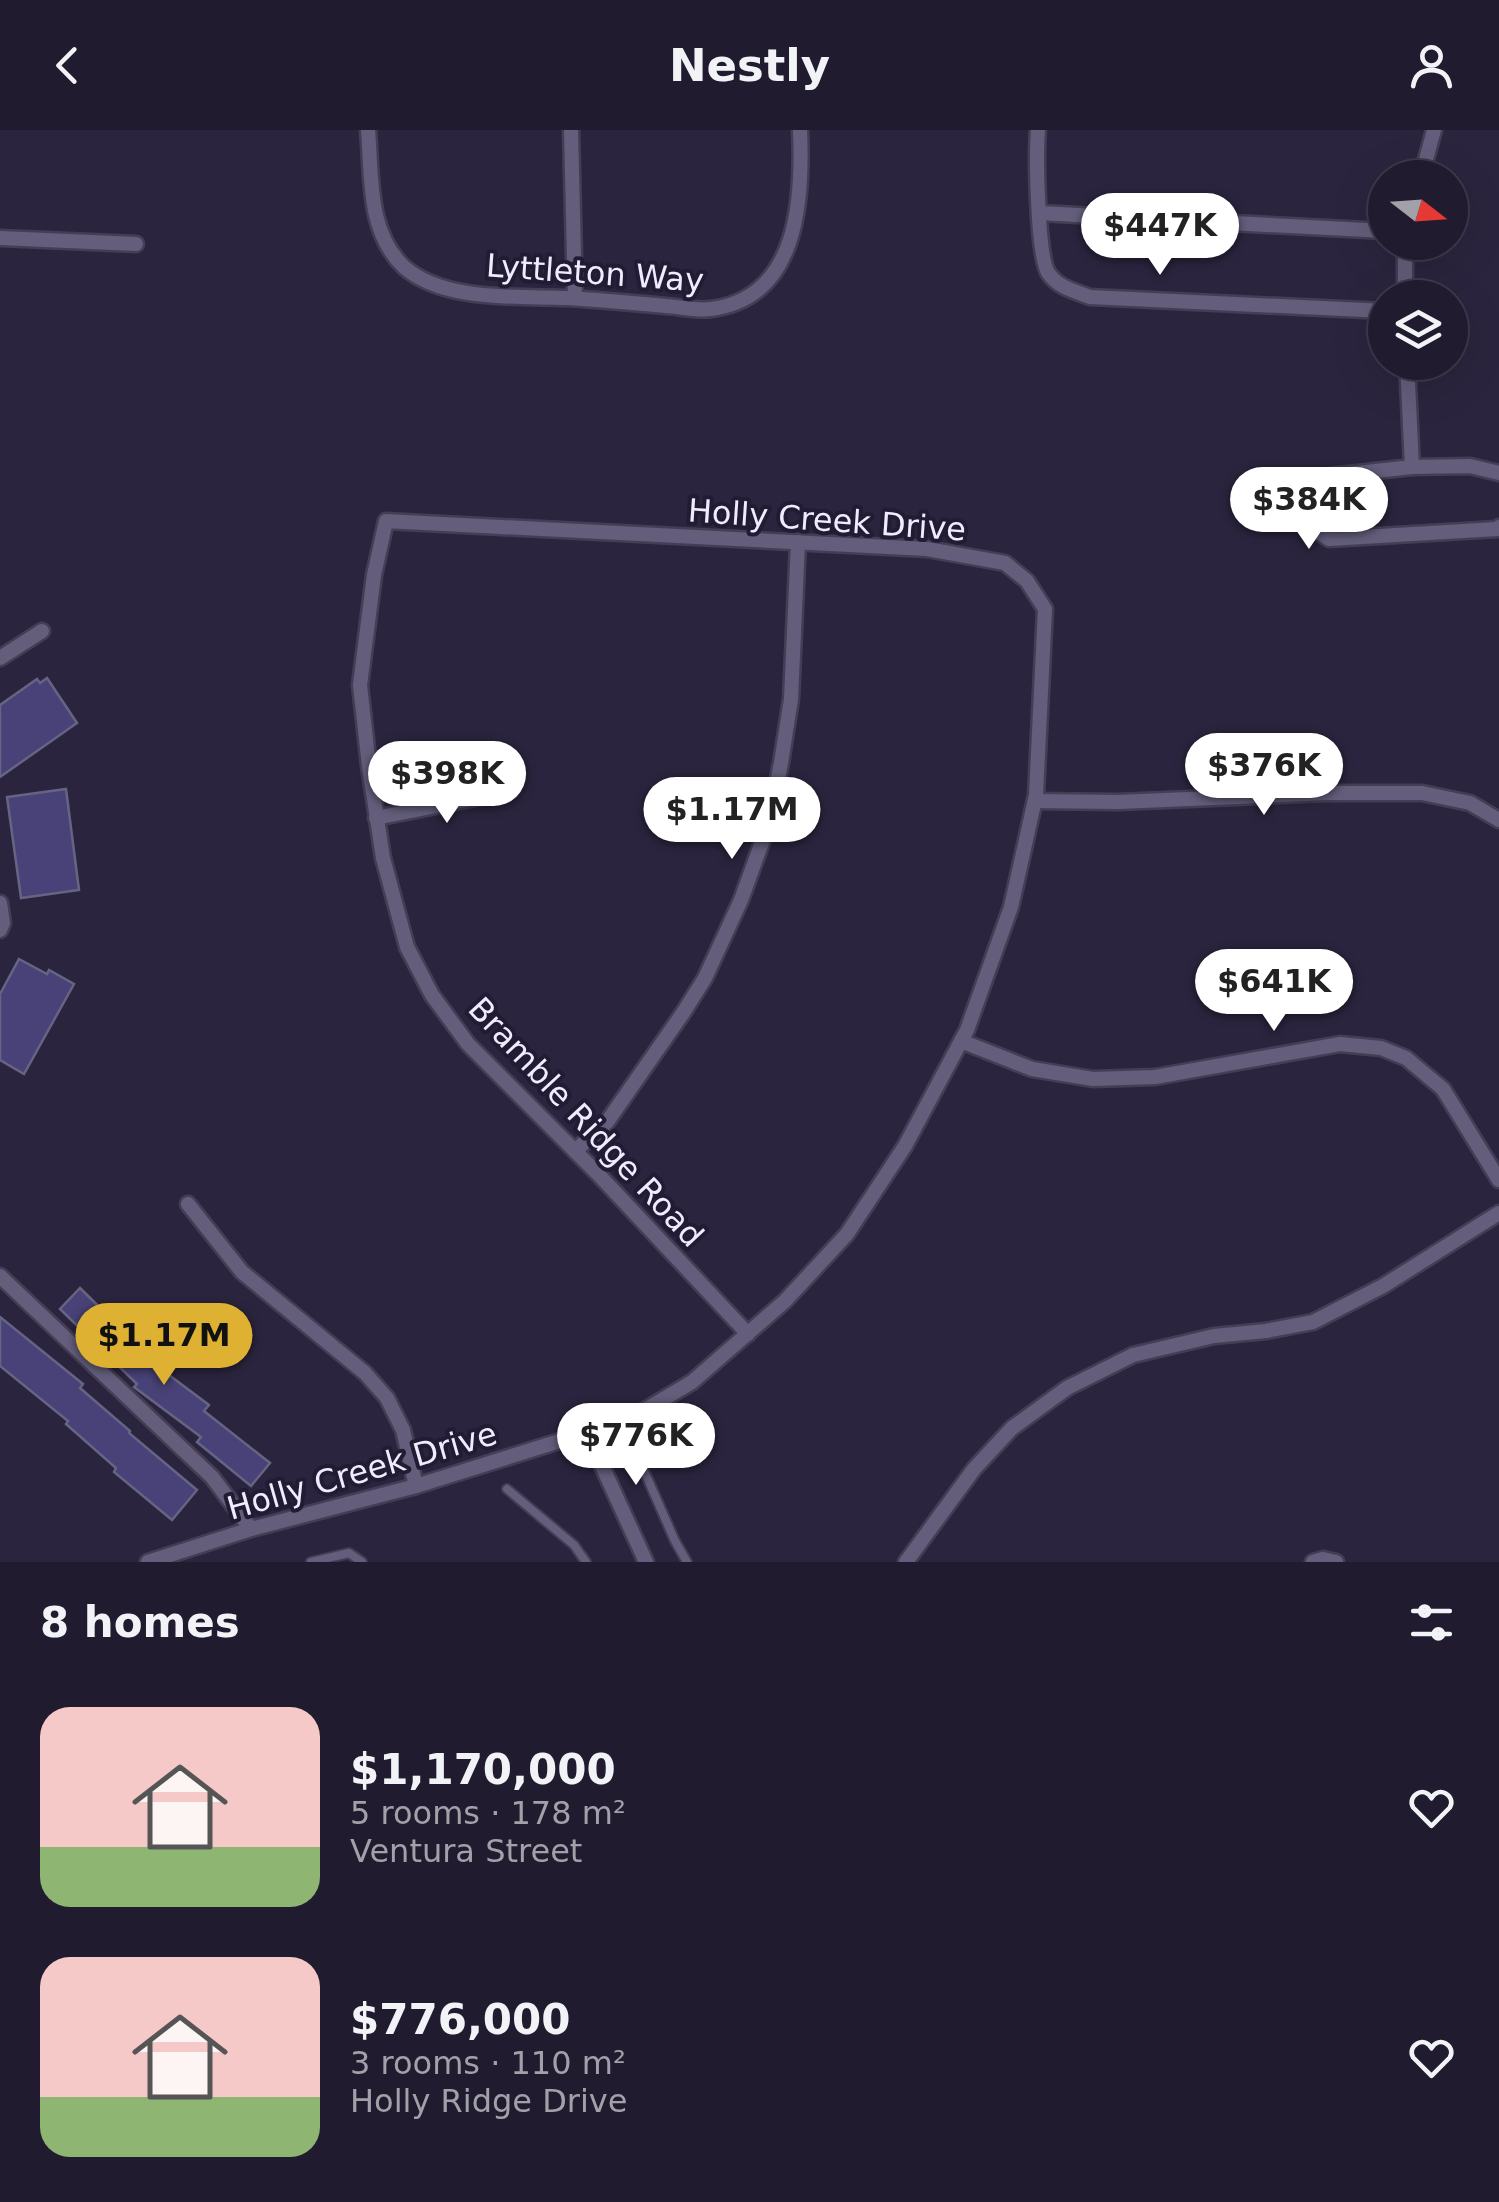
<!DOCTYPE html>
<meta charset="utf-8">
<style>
:root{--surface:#201b2e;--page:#282436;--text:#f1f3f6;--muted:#a2a1aa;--line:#3d394a;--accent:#deb133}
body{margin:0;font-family:"DejaVu Sans",sans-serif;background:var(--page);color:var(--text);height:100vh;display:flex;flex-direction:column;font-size:38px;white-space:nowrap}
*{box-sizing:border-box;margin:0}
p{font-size:32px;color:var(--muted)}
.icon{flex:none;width:55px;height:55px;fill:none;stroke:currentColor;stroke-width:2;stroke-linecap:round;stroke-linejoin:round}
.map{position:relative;height:1432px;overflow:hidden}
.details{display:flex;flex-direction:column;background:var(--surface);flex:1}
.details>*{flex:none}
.needle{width:65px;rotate:107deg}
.controls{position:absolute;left:1368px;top:30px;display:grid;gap:20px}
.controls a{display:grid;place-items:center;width:100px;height:100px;border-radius:50%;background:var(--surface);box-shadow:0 10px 40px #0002,0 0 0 2px var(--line);font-size:50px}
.price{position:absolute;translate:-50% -85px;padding:0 22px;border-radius:35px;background:#fff;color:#222;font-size:32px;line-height:65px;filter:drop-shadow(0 2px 5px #0008)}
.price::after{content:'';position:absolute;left:50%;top:60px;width:30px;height:22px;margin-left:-15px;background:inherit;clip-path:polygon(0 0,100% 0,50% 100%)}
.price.on{background:var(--accent);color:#111}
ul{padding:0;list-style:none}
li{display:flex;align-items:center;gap:30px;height:250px;padding:0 40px}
li span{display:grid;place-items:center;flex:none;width:280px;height:200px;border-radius:30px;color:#555}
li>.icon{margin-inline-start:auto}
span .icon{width:120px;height:120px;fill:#fffc;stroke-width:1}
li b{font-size:42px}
h2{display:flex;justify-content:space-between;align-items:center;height:120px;padding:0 40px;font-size:42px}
header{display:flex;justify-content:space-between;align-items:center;height:130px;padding:0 40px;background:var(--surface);font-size:45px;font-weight:700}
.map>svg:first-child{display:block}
</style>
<header><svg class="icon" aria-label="back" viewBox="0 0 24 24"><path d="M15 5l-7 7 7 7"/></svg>Nestly<svg class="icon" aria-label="person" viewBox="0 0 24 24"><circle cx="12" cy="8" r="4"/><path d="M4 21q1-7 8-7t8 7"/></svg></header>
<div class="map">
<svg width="1499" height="1432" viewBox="0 0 1499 1432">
<rect width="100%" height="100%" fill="#2b243e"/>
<g fill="#484278" stroke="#656482" stroke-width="2.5">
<path d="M 47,548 L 77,593 L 0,647 L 0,575 L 37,549 L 40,553 Z"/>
<path d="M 66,659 L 79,760 L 21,768 L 7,667 Z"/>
<path d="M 19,829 L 47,844 L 49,840 L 74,854 L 24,944 L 0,930 L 0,864 Z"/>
<path d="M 80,1158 L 144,1221 L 141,1224 L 209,1275 L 204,1281 L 270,1333 L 251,1356 L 197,1312 L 201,1307 L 134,1257 L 137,1254 L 60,1179 Z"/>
<path d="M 0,1187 L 83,1254 L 80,1258 L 130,1301 L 129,1303 L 197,1360 L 172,1390 L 114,1342 L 116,1338 L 66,1294 L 68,1291 L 0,1236 Z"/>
</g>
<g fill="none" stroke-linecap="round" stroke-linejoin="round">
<defs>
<g id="lane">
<path d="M 630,1289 L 642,1336 L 675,1411 L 687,1432"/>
<path d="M 507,1359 L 574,1415 L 586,1432"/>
<path d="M 311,1432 L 349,1423 L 362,1432"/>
</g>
<g id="street">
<path d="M 368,0 C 372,47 367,102 404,137 C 444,172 517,166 567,168 C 600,170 633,173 666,176 C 682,177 696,181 711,179 C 799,168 803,68 800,0"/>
<path d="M 571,0 L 575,168"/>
<path d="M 1038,0 C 1036,23 1037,129 1049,144 C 1059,158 1075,161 1090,167 L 1385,181"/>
<path d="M 1421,48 L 1434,0"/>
<path d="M 1039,83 L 1385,101"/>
<path d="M 0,108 L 136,114"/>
<path d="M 1405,112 L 1405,168"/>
<path d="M 1407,232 L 1412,337"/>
<path d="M 1499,343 L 1470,336 L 1412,337 L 1330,346 L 1309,361 L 1307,390 L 1313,398 L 1329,409 L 1497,399 L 1499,397"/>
<path d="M 0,528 L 42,501"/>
<path d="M 1035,671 L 1118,672 L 1328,663 L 1422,663 L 1470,673 L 1499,690"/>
<path d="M 376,688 L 510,661"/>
<path d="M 0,773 L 3,793 L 0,800"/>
<path d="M 961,911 L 1032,939 L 1093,949 L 1155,947 L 1340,914 L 1381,918 L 1406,928 L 1443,959 L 1499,1050"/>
<path d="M 575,1021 L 607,992 L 683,883 L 705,848 L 741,770 L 769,693 L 781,633 L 791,569 L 798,412"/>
<path d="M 188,1074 L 242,1142 L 365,1243 L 387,1268 L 403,1300 L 416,1356"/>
<path d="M 0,1146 L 212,1347 L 251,1399"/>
<path d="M 587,1303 L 646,1432"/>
<path d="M 148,1432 L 251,1399 L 416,1356 L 630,1289 L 692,1252 L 785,1171 L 847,1104 L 905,1016 L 967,900 L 1011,777 L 1036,665 L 1045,479 L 1027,451 L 1005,433 L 927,419 L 386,391 L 374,445 L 360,555 L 369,636 L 383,728 L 407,817 L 432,865 L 468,914 L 599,1045 L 748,1204"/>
<path d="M 906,1432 L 974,1339 L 1012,1298 L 1067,1258 L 1133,1225 L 1214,1206 L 1266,1201 L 1313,1192 L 1383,1156 L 1499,1083"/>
<path d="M 1313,1432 L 1323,1429 L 1336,1432"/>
</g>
</defs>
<use href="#lane" stroke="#443e55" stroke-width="12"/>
<use href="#street" stroke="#443e55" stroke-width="19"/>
<use href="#lane" stroke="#645e7c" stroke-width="8"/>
<use href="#street" stroke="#645e7c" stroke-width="14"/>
</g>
<g text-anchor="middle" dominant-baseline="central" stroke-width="8" stroke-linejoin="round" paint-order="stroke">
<g font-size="32" fill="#f0ecfe" stroke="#211b34">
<text transform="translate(595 143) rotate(4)">Lyttleton Way</text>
<text transform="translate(827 390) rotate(4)">Holly Creek Drive</text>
<text transform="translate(586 992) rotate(47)">Bramble Ridge Road</text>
<text transform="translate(362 1341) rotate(-16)">Holly Creek Drive</text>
</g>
</g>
</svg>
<div class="controls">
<a><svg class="needle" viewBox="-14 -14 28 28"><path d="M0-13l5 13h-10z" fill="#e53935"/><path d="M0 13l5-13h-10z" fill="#a2a1aa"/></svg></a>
<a><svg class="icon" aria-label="layers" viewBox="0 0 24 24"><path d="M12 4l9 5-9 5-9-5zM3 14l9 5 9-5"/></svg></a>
</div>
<b class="price" style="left:1160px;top:148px">$447K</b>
<b class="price" style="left:1309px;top:422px">$384K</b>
<b class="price" style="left:1264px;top:688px">$376K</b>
<b class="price" style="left:447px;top:696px">$398K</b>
<b class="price" style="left:732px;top:732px">$1.17M</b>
<b class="price" style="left:1274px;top:904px">$641K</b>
<b class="price on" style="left:164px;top:1258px">$1.17M</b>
<b class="price" style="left:636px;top:1358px">$776K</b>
</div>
<section class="details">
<h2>8 homes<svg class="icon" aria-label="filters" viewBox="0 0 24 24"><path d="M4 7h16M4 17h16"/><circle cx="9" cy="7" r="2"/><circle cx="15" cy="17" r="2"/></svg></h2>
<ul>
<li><span style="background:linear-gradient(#f6c9c9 70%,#8fb573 0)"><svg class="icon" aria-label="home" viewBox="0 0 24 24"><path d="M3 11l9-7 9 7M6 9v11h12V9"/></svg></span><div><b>$1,170,000</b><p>5 rooms · 178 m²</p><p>Ventura Street</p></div><svg class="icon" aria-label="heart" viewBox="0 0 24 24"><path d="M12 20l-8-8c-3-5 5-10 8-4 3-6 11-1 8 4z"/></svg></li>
<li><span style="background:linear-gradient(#f6c9c9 70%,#8fb573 0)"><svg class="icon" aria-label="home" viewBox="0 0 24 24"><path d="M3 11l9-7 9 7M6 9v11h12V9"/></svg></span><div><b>$776,000</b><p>3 rooms · 110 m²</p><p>Holly Ridge Drive</p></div><svg class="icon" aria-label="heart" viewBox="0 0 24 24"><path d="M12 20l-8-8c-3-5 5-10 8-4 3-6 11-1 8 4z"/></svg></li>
</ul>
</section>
